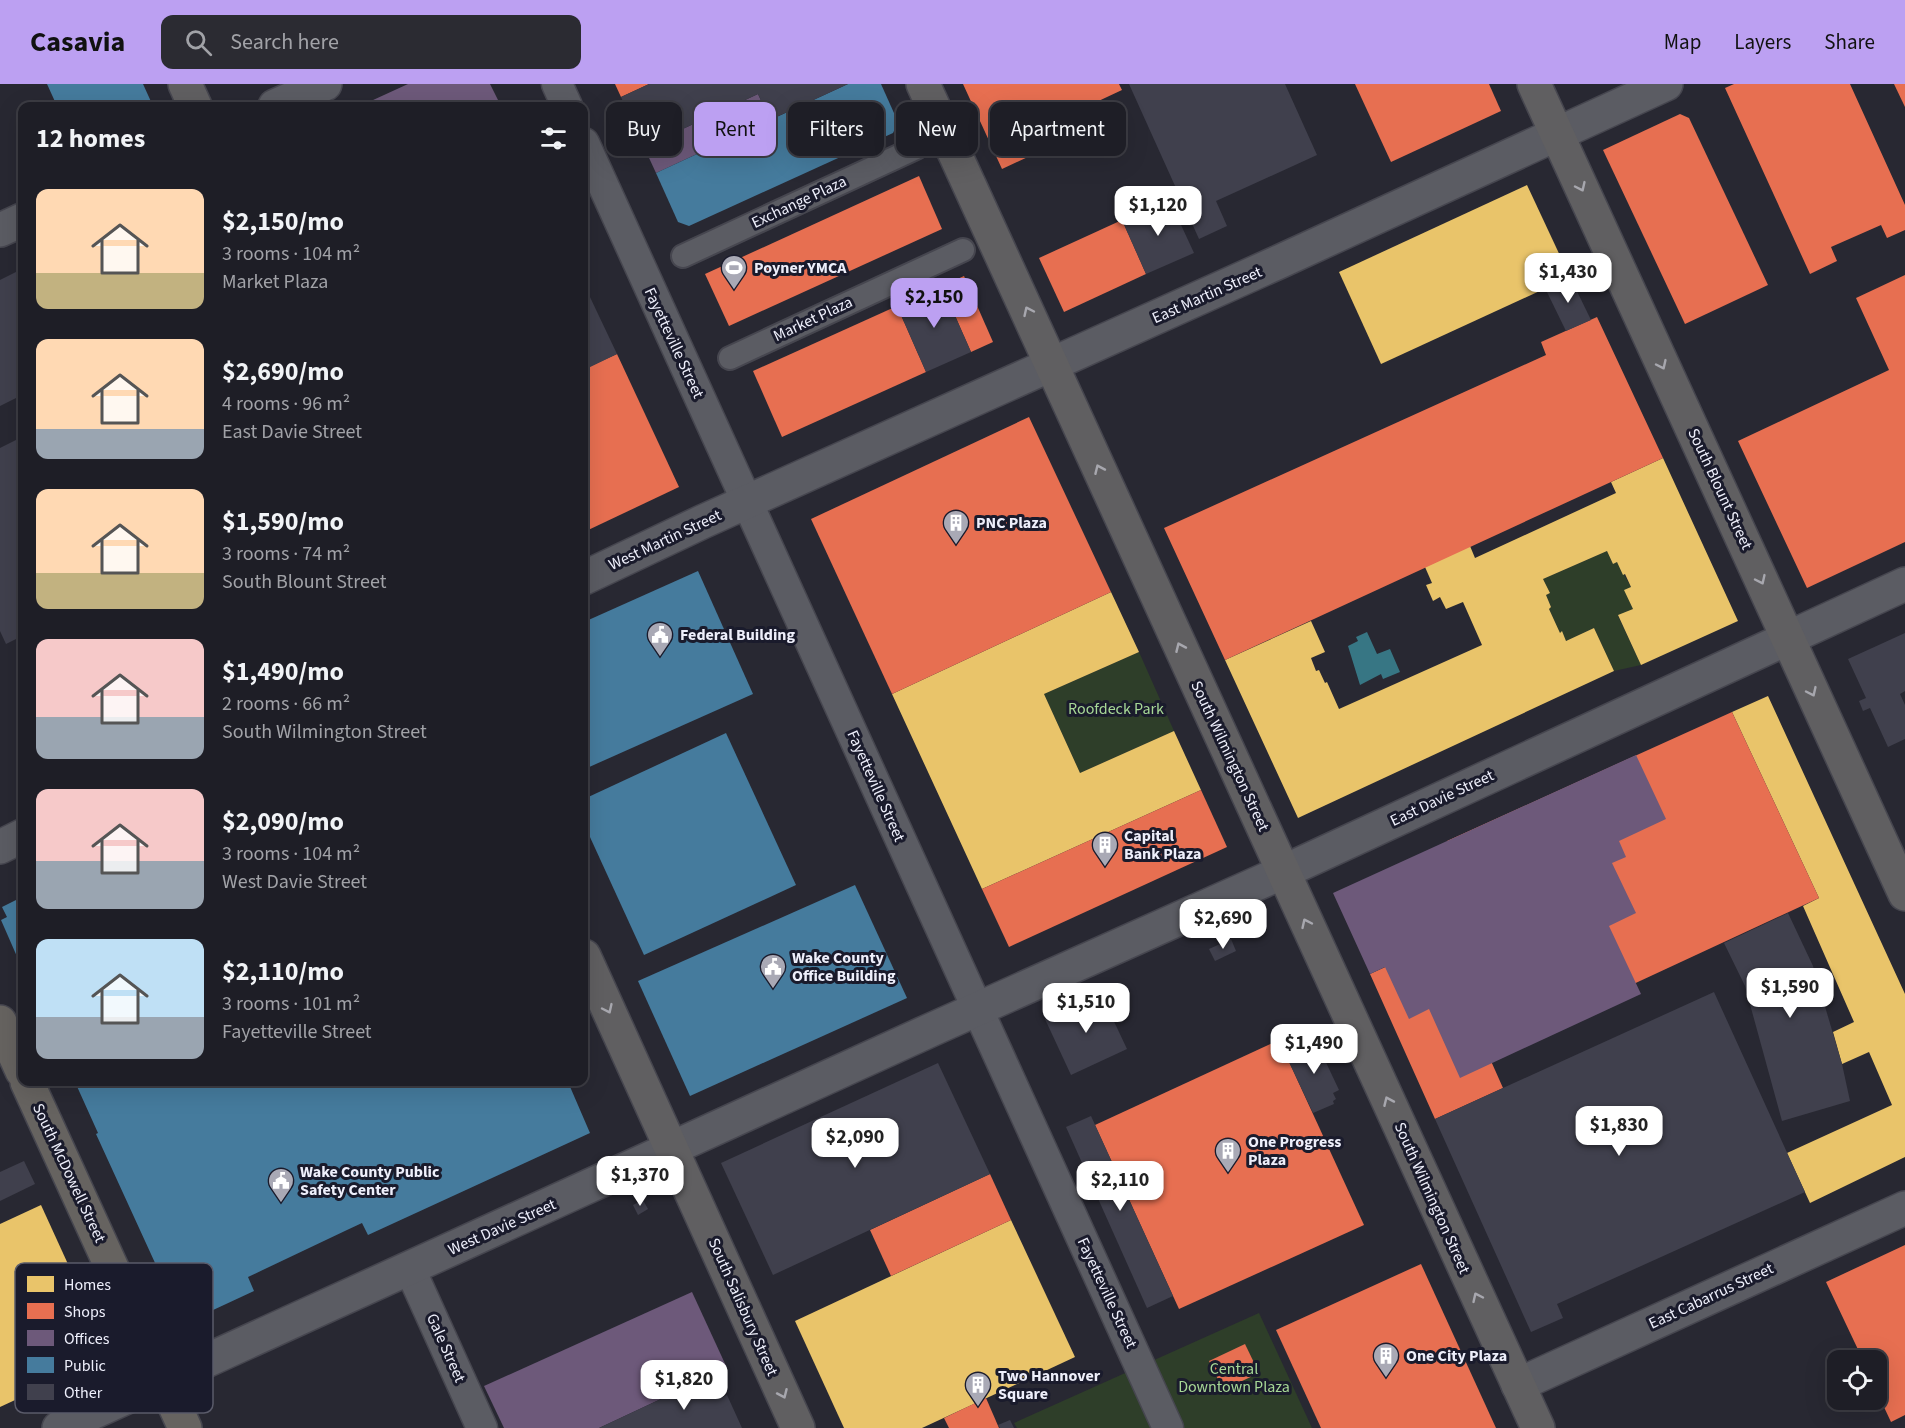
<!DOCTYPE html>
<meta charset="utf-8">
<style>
:root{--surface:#1e1e26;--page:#2b2b32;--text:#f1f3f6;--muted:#a1a2a7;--line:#3c3c43;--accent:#bca0f2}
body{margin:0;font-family:"Source Sans 3",sans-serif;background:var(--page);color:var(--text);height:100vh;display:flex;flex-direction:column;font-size:22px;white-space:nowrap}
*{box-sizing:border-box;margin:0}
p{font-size:20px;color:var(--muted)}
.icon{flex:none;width:33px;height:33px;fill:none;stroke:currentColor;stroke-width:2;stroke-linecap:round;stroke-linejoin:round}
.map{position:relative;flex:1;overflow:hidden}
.drawer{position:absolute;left:18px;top:18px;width:570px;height:984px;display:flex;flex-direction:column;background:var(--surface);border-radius:12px;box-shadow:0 6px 24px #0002,0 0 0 2px var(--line)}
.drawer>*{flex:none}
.banner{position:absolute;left:606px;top:18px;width:570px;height:54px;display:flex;gap:12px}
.controls{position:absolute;left:1827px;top:1266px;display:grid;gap:12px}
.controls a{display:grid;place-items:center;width:60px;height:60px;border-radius:12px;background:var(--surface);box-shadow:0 6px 24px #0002,0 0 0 2px var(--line);font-size:30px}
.price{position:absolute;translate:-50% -51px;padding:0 14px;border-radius:12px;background:#fff;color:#222;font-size:20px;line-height:39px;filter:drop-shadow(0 2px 3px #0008)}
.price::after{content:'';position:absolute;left:50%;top:36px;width:18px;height:14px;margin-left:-9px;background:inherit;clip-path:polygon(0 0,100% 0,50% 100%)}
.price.selected{background:var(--accent);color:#111}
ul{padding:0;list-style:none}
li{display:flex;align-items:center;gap:18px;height:150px;padding:0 18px}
li span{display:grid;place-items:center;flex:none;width:168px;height:120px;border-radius:12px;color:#555}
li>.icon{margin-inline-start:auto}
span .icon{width:72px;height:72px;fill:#fffc;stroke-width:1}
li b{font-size:26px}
h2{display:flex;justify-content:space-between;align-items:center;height:72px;padding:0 18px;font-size:26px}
.pill{padding:0 21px;border-radius:12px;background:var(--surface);box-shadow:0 6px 24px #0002,0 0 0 2px var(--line);font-size:21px;line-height:54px}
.pill.selected{background:var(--accent);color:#111}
header{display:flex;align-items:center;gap:36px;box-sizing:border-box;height:84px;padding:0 30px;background:var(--accent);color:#111}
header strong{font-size:28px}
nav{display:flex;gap:33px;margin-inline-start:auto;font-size:21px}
.search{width:420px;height:54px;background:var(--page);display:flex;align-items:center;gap:15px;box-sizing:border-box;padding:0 21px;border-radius:12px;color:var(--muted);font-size:22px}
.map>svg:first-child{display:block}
</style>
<header>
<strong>Casavia</strong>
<div class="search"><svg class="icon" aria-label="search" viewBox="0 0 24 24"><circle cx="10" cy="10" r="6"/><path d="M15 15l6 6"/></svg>Search here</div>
<nav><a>Map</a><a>Layers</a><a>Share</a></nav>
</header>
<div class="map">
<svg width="1905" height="1344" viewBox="0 0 1905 1344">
<rect width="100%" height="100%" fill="#282832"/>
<g fill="#2e3e29">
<path d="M 1607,467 L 1613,480 L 1617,478 L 1631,503 L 1625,506 L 1633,525 L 1618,532 L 1641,581 L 1614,587 L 1594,544 L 1566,557 L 1562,548 L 1560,549 L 1549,525 L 1551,523 L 1546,511 L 1550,509 L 1543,495 Z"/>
<path d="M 1139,568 L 1174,647 L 1080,689 L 1044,610 Z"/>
<path d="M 1259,1229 L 1312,1344 L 1017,1344 L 1014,1339 Z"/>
</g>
<path fill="#377684" d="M 1367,548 L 1377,570 L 1390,565 L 1400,588 L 1383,595 L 1381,590 L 1360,601 L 1348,562 L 1358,557 L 1356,553 Z"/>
<g fill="#e9c46a">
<path d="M 1527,101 L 1570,193 L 1381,280 L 1339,188 Z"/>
<path d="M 1663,374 L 1738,537 L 1641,581 L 1618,531 L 1633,525 L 1624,506 L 1631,503 L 1625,490 L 1623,491 L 1617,478 L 1613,480 L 1607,467 L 1543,495 L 1550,509 L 1546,511 L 1551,523 L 1549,525 L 1560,549 L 1562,547 L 1566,557 L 1594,544 L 1614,587 L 1298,734 L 1225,576 L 1311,537 L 1325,568 L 1311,574 L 1316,587 L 1319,586 L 1325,599 L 1327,598 L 1339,625 L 1482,561 L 1463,518 L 1446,525 L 1440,513 L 1433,517 L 1426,501 L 1432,499 L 1425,483 L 1470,462 L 1475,474 L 1616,409 L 1611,398 Z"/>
<path d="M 1111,508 L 1139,568 L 1044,610 L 1080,689 L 1174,647 L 1201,706 L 982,805 L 892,610 Z"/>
<path d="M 1768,612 L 1905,910 L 1905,1073 L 1810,1119 L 1787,1069 L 1892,1021 L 1869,968 L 1842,980 L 1833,948 L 1854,938 L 1803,822 L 1819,814 L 1732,628 Z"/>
<path d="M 41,1121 L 110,1272 L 0,1323 L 0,1140 Z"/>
<path d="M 1011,1136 L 1075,1273 L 922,1344 L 844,1344 L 795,1237 Z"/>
</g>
<g fill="#e76f51">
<path d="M 615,0 L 649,0 L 621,13 Z"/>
<path d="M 963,0 L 1119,0 L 1122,6 L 1075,28 L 1084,47 L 1002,85 Z"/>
<path d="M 1355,0 L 1489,0 L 1501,27 L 1391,78 Z"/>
<path d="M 1734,0 L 1850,0 L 1905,121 L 1905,146 L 1887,154 L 1881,141 L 1831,163 L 1837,177 L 1810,190 L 1725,4 Z"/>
<path d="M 1894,0 L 1905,0 L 1905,23 Z"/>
<path d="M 1680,30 L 1689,34 L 1768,201 L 1685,240 L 1603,66 Z"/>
<path d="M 919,92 L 942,145 L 729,242 L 705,190 Z"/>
<path d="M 1122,136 L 1146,190 L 1064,228 L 1039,174 Z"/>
<path d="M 1905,191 L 1905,458 L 1807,504 L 1738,357 L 1889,286 L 1856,214 Z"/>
<path d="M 964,192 L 993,258 L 971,268 L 942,202 Z"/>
<path d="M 897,222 L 926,288 L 782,353 L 753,287 Z"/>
<path d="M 1597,233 L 1663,374 L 1225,576 L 1164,444 L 1546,271 L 1541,258 Z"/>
<path d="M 617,270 L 679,403 L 584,448 L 584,285 Z"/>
<path d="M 1029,333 L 1111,508 L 892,610 L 811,435 Z"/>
<path d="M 1732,628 L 1819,814 L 1487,968 L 1503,1004 L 1435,1035 L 1370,890 L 1484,838 L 1447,757 Z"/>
<path d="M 1201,706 L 1227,763 L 1009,863 L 982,805 Z"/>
<path d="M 1279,956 L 1364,1141 L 1179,1225 L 1095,1041 Z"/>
<path d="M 990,1090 L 1011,1136 L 891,1192 L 870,1146 Z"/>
<path d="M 1905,1161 L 1905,1331 L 1891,1338 L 1876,1306 L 1876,1276 L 1863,1276 L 1826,1198 Z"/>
<path d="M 1421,1180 L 1496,1344 L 1321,1344 L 1276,1246 Z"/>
<path d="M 1245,1260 L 1259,1289 L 1223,1306 L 1209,1277 Z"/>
<path d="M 986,1314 L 999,1344 L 949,1344 L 944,1334 Z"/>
</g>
<g fill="#6d597a">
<path d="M 408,0 L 490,0 L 501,22 L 352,22 L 359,19 L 360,22 Z"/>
<path d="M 758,10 L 770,36 L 656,89 L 644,63 Z"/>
<path d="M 1636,671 L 1666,735 L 1619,757 L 1626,773 L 1612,779 L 1636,829 L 1609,842 L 1641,910 L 1460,994 L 1429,925 L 1409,935 L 1385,883 L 1370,890 L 1333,809 Z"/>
<path d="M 692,1208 L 727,1284 L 599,1344 L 504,1344 L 484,1302 Z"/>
</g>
<g fill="#457b9d">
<path d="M 47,0 L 143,0 L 153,22 L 57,22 Z"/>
<path d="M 848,0 L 881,0 L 898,38 L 893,49 L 689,142 L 678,138 L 656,89 Z"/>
<path d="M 698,487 L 753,610 L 587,684 L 584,677 L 584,538 Z"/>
<path d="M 726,649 L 796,801 L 644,871 L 584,740 L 584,715 Z"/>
<path d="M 855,801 L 907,914 L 690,1012 L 638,897 Z"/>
<path d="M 22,813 L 22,884 L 1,836 L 7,833 L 2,823 Z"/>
<path d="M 75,998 L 568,998 L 590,1049 L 368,1151 L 362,1139 L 347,1146 L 248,1193 L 254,1207 L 183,1240 L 96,1050 L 98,1049 Z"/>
</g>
<g fill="#40404d">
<path d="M 649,0 L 848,0 L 770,36 L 758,10 L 644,63 L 621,13 Z"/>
<path d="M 1129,0 L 1285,0 L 1317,71 L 1216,117 L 1227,142 L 1199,155 Z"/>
<path d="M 1169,115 L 1194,169 L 1146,190 L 1122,136 Z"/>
<path d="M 22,185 L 22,311 L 0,322 L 0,196 Z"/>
<path d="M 1570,193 L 1591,236 L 1566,247 L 1545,204 Z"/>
<path d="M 942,202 L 971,268 L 926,288 L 897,222 Z"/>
<path d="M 589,211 L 617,270 L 584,286 L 584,214 Z"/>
<path d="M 22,353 L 22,552 L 6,560 L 0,547 L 0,364 Z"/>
<path d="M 1905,549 L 1905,607 L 1900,610 L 1905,621 L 1905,655 L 1888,663 L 1870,624 L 1863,627 L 1859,617 L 1866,614 L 1848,575 Z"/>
<path d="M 1788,829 L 1813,882 L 1842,980 L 1850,1017 L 1782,1037 L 1745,902 L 1724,859 Z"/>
<path d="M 1231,855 L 1236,867 L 1215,877 L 1209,865 Z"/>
<path d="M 1714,908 L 1805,1108 L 1557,1220 L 1563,1234 L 1531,1248 L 1435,1035 Z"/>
<path d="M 1101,910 L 1127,965 L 1071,991 L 1045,935 Z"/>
<path d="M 1314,953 L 1339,1006 L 1333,1009 L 1336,1015 L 1333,1017 L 1334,1020 L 1313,1029 L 1289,978 L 1297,975 L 1292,963 Z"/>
<path d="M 938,979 L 990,1090 L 773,1191 L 721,1079 Z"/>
<path d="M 1091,1032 L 1173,1212 L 1147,1224 L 1066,1043 Z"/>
<path d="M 24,1077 L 35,1100 L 0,1117 L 0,1088 Z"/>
<path d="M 643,1116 L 648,1125 L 638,1131 L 633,1121 Z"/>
<path d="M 708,1293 L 719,1315 L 727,1311 L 742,1344 L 599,1344 Z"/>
<path d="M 1010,1336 L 1014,1344 L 1000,1344 L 998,1341 Z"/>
</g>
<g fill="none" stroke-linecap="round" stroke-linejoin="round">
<defs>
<g id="pedestrian">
<path d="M 683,172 L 916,64"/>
<path d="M 730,274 L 963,166"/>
</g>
<g id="minor">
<path d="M 557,0 L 567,22"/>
<path d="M 584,59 L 1168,1344"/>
<path d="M 410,1185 L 482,1344"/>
</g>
<g id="tertiary">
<path d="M 275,22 L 325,0"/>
<path d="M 0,146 L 22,136"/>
<path d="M 584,494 L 702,438 L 1281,177 L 1666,0"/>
<path d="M 0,763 L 22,752"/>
<path d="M 1518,1301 L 1905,1124"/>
<path d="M 59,1344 L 933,945 L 1283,788 L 1905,500"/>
</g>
<g id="secondary">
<path d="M 185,0 L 195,22"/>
<path d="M 923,0 L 1538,1344"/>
<path d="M 1534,0 L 1905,810"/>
<path d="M 584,872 L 798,1344"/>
</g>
<g id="primary">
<path d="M 0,938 L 22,987"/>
<path d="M 27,998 L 185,1344"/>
</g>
</defs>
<use href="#pedestrian" stroke="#46464f" stroke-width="26"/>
<use href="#minor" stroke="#46464f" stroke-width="33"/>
<use href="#tertiary" stroke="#46464f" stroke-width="36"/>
<use href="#secondary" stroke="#46464f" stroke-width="36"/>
<use href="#primary" stroke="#46464f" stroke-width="36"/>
<use href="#pedestrian" stroke="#5b5c63" stroke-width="22"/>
<use href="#minor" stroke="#5b5c63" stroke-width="30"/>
<use href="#tertiary" stroke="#5b5c63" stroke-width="33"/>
<use href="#secondary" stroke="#605f61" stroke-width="33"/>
<use href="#primary" stroke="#666360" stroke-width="33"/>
</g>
<defs><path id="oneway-chevron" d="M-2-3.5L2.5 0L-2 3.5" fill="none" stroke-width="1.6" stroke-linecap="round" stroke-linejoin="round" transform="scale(1.5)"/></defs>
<g stroke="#a7a7ae">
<use href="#oneway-chevron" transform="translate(1581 103) rotate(65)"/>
<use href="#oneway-chevron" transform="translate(1028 227) rotate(-115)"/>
<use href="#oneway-chevron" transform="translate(1662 281) rotate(65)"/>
<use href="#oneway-chevron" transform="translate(1099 385) rotate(-114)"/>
<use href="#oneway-chevron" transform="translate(1761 496) rotate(65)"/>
<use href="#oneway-chevron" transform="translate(1180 563) rotate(-114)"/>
<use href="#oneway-chevron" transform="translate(1812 608) rotate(65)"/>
<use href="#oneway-chevron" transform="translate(1306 839) rotate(-115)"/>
<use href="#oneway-chevron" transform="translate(608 925) rotate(65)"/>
<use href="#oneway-chevron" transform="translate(1388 1017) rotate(-114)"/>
<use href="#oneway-chevron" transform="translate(1477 1213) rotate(-115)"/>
<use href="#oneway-chevron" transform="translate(783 1310) rotate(66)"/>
</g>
<defs>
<symbol id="stadium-pin" viewBox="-11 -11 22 30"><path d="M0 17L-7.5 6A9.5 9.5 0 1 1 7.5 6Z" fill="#a9a9b5" stroke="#1a1b2c"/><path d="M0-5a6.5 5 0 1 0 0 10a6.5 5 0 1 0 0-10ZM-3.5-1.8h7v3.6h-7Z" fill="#fff"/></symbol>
<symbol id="building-pin" viewBox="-11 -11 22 30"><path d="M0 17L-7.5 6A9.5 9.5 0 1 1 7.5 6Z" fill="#a9a9b5" stroke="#1a1b2c"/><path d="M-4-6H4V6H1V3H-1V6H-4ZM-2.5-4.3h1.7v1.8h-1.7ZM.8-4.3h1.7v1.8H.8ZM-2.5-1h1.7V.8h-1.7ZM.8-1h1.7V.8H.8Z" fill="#fff"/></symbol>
<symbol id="civic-pin" viewBox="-11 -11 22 30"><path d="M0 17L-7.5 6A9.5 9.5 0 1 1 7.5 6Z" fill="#a9a9b5" stroke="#1a1b2c"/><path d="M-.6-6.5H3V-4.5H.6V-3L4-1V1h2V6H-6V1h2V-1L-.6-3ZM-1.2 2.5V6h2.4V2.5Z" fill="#fff"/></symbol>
</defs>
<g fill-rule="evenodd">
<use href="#stadium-pin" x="719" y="169" width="30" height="40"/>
<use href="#building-pin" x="941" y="424" width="30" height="40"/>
<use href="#civic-pin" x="645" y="536" width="30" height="40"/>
<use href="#building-pin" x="1090" y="746" width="30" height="40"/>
<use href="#civic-pin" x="758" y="868" width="30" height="40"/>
<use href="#building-pin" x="1213" y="1052" width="30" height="40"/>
<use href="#civic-pin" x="266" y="1082" width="30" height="40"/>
<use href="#building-pin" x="1371" y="1257" width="30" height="40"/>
<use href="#building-pin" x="963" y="1286" width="30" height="40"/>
</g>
<g text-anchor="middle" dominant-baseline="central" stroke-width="6" stroke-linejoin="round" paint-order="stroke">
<g font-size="16" fill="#eeeffb" stroke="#1a1b2c">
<text transform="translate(799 118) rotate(-25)">Exchange Plaza</text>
<text transform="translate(1207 211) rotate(-24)">East Martin Street</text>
<text transform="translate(813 235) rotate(-25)">Market Plaza</text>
<text transform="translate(674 259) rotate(65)">Fayetteville Street</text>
<text transform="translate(1720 405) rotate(65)">South Blount Street</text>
<text transform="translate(665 456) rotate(-25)">West Martin Street</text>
<text transform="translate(1230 672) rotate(65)">South Wilmington Street</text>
<text transform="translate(876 702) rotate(66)">Fayetteville Street</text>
<text transform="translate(1442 714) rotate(-25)">East Davie Street</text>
<text transform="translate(69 1089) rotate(65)">South McDowell Street</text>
<text transform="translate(1432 1114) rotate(66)">South Wilmington Street</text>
<text transform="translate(502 1143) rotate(-24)">West Davie Street</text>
<text transform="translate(1107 1209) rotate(65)">Fayetteville Street</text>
<text transform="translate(1711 1212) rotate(-25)">East Cabarrus Street</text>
<text transform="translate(743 1223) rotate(66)">South Salisbury Street</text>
<text transform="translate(446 1264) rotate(66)">Gale Street</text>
</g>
<g font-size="16" font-weight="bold" fill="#eeeffb" stroke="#1a1b2c" text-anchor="start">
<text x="754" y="184">Poyner YMCA</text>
<text x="976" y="439">PNC Plaza</text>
<text x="680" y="551">Federal Building</text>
<text x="1124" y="752">Capital<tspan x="1124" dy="18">Bank Plaza</tspan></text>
<text x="792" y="874">Wake County<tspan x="792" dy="18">Office Building</tspan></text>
<text x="1248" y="1058">One Progress<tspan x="1248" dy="18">Plaza</tspan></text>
<text x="300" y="1088">Wake County Public<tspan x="300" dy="18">Safety Center</tspan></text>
<text x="1406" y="1272">One City Plaza</text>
<text x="998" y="1292">Two Hannover<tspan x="998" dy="18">Square</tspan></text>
</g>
<g font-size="16" fill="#a7d896" stroke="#1a1b2c">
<text x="1116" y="625">Roofdeck Park</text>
<text x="1234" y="1285">Central<tspan x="1234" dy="18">Downtown Plaza</tspan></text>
</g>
</g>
<rect x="15" y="1179" width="198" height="150" rx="9" fill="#1a1b2c" stroke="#5a5b6a" stroke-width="1.5"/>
<rect x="27" y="1192" width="27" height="16" fill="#e9c46a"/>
<rect x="27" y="1219" width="27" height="16" fill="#e76f51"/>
<rect x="27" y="1246" width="27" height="16" fill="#6d597a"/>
<rect x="27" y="1273" width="27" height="16" fill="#457b9d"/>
<rect x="27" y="1300" width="27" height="16" fill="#40404d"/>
<g font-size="16" fill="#eeeffb">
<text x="64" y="1206">Homes</text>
<text x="64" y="1233">Shops</text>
<text x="64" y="1260">Offices</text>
<text x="64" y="1287">Public</text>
<text x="64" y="1314">Other</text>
</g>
</svg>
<div class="controls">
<a><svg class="icon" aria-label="locate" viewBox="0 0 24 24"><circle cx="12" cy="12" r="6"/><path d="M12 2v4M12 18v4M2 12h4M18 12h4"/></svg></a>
</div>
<b class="price" style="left:1158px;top:153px">$1,120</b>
<b class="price" style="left:1568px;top:220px">$1,430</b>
<b class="price selected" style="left:934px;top:245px">$2,150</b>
<b class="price" style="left:1223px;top:866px">$2,690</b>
<b class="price" style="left:1790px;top:935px">$1,590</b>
<b class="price" style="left:1086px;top:950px">$1,510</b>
<b class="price" style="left:1314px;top:991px">$1,490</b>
<b class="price" style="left:1619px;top:1073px">$1,830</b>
<b class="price" style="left:855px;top:1085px">$2,090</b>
<b class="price" style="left:640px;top:1123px">$1,370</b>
<b class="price" style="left:1120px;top:1128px">$2,110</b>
<b class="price" style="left:684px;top:1327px">$1,820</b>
<div class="banner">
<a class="pill">Buy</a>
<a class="pill selected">Rent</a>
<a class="pill">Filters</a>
<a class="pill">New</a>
<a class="pill">Apartment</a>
</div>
<section class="drawer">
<h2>12 homes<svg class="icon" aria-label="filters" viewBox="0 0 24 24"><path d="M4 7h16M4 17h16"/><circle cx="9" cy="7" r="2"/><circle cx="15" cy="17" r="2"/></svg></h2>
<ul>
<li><span style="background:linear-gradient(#ffd9b3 70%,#c2b280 0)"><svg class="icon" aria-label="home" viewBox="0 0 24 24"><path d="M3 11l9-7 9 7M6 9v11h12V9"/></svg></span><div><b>$2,150/mo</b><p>3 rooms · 104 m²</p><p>Market Plaza</p></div></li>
<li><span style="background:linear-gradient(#ffd9b3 75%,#9aa5b1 0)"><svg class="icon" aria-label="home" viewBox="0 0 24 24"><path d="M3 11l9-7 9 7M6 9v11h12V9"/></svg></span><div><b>$2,690/mo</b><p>4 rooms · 96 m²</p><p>East Davie Street</p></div></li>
<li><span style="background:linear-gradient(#ffd9b3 70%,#c2b280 0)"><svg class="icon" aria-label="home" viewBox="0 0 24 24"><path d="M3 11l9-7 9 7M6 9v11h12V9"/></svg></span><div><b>$1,590/mo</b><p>3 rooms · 74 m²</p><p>South Blount Street</p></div></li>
<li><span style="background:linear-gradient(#f6c9c9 65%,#9aa5b1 0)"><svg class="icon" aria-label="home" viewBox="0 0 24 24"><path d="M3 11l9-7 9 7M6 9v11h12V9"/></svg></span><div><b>$1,490/mo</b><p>2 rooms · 66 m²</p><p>South Wilmington Street</p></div></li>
<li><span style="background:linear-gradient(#f6c9c9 60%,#9aa5b1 0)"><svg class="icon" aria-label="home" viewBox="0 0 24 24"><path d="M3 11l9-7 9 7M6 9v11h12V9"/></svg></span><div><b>$2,090/mo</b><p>3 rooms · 104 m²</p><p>West Davie Street</p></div></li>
<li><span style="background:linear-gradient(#bfe0f5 65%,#9aa5b1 0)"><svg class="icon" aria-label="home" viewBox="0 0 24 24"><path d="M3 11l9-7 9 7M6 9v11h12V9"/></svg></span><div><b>$2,110/mo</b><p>3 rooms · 101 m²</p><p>Fayetteville Street</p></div></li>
</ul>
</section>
</div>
